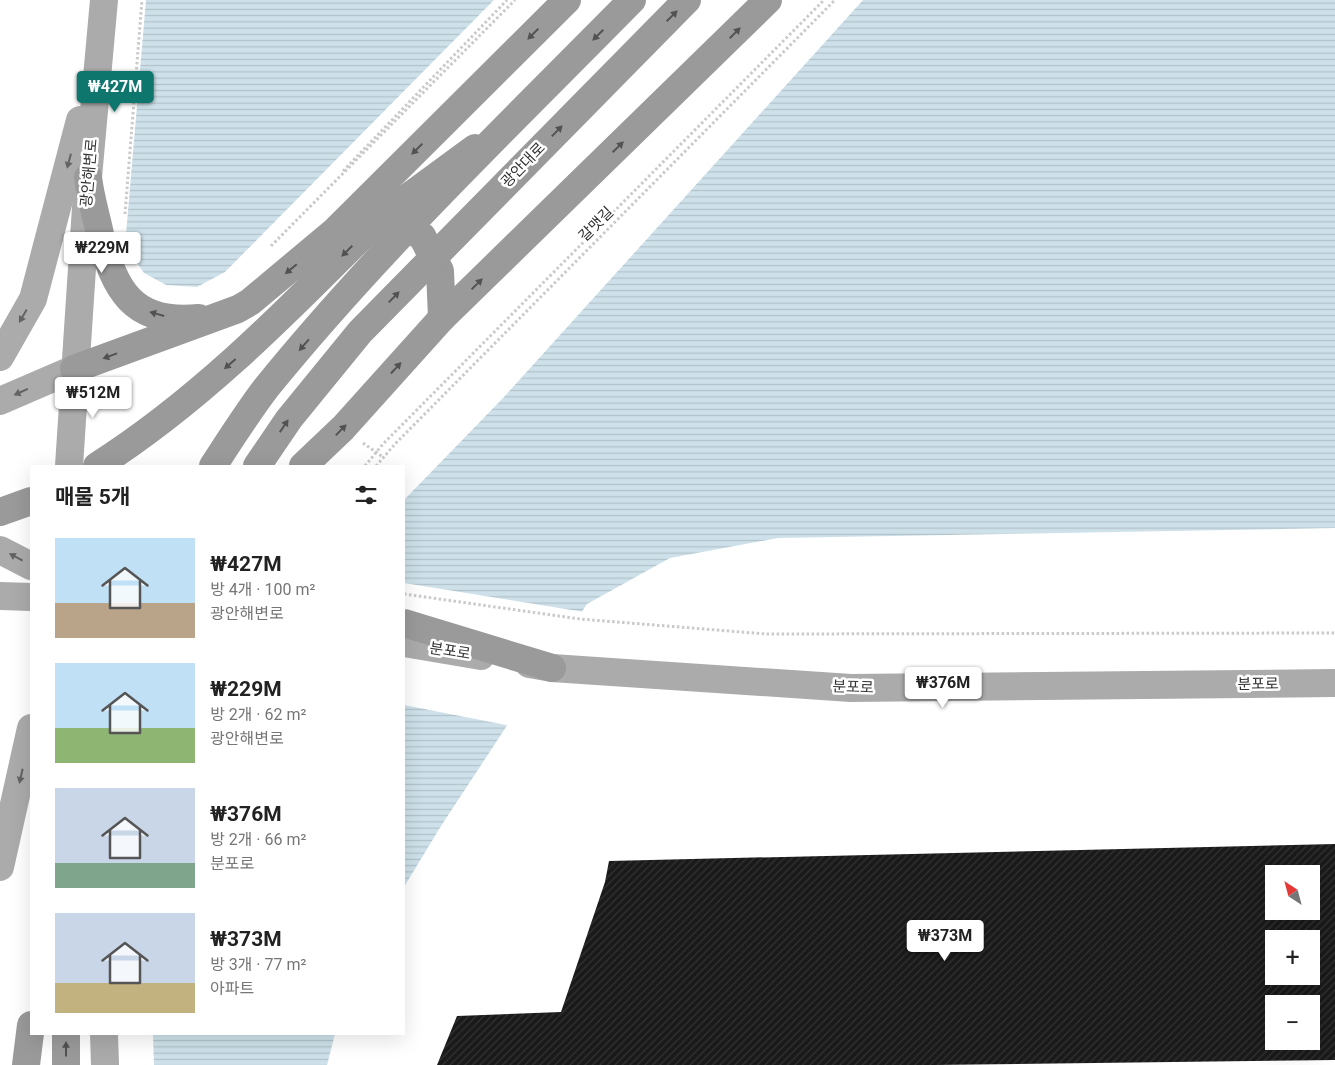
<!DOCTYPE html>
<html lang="ko">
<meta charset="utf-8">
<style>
:root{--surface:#fff;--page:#f2f2f2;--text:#222;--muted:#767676;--accent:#0f766e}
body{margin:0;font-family:Roboto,"Noto Sans KR",sans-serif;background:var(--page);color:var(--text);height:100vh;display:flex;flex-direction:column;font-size:19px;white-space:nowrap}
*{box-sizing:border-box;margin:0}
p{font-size:16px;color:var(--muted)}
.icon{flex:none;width:28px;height:28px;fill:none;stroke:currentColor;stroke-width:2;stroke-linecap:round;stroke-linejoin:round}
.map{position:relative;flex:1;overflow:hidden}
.details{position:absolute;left:30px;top:465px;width:375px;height:570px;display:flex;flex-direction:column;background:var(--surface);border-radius:0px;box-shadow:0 5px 20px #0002}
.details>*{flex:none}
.needle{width:32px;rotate:324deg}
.controls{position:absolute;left:1265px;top:865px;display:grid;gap:10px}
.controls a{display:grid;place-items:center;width:55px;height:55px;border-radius:0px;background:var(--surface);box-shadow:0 5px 20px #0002;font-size:25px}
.price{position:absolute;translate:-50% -42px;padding:0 11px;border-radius:5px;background:#fff;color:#222;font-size:16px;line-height:32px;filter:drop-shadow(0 1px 2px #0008)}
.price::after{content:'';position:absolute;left:50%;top:30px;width:15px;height:11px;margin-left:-8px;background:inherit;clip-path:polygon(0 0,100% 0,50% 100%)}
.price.active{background:var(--accent);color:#fff}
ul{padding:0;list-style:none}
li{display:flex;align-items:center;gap:15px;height:125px;padding:0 25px}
li span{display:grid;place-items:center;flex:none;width:140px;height:100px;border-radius:0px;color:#555}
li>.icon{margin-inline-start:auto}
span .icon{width:60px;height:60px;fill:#fffc;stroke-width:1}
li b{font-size:21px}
h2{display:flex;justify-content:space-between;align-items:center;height:60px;padding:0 25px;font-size:21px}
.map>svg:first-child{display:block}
</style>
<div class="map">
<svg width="1335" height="1065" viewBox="0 0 1335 1065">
<defs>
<pattern id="water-rules" width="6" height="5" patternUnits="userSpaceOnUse" patternTransform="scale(1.25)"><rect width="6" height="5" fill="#cee1ea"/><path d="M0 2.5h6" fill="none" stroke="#b1c2c9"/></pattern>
<pattern id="building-hatch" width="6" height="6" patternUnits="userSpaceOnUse" patternTransform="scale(1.25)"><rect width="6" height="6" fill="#1a1a1a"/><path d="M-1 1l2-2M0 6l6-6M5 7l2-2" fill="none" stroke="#333"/></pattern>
</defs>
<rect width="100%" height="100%" fill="#fff"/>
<g fill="url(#water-rules)">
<path d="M 146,0 L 494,0 L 225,272 L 197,287 L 166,285 L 144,273 L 125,246 Z"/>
<path d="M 863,0 L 1335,0 L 1335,528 L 778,538 L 670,558 L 587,604 L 441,826 L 404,887 L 404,500 L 504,397 Z"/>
<path d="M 153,1034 L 335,1034 L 327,1065 L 154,1065 Z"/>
</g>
<path fill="#fff" d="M 404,583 L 584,612 L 511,726 L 404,705 Z"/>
<path fill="url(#building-hatch)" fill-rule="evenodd" d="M 1335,844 L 1335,1060 L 936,1065 L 437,1065 L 457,1016 L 561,1012 L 605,882 L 609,861 ZM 1274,874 L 1311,874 L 1311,911 L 1274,911 ZM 1274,939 L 1311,939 L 1311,976 L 1274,976 ZM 1274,1004 L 1311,1004 L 1311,1041 L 1274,1041 Z"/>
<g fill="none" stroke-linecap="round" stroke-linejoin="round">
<g stroke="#cacaca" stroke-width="3" stroke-dasharray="2.5 2.5" stroke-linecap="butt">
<path d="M 343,171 L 507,0"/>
<path d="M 125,214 L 142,0"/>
<path d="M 271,246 L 515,0"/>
<path d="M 363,443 L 383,457"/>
<path d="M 365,466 L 383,444 L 824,0"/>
<path d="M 376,466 L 395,444 L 835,0"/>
<path d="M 404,594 L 580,619 L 766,634 L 1335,633"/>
</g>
<g stroke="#ababab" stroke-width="28">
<path d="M 0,357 L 33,299 L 80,120"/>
<path d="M 0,401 L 74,369"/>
<path d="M 69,466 L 88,177 L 104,0"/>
<path d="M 0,550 L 31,566"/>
<path d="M 0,596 L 31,597"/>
<path d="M 404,643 L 481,656"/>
<path d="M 529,664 L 552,668 L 851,688 L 1335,683"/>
<path d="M 0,867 L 31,728"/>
<path d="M 104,1034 L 105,1065"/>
</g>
<g stroke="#9a9a9a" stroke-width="28">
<path d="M 88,177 C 90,196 96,215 100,234 C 115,290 132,325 199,318"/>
<path d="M 381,217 L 475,148"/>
<path d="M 385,223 L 392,223 L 422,236 L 440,271 L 442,318"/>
<path d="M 74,369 L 238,309 L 250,302 L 335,231 L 567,0"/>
<path d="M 303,466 L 343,428 L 442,318 L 768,0"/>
<path d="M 0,512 L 31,501"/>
<path d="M 404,623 L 552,668"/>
<path d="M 26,1065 L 31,1025"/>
<path d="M 66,1065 L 66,1034"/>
</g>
<g stroke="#9a9a9a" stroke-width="28">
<path d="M 97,466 C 204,398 292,306 381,217"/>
<path d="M 213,466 C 230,440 247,413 266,388 C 378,250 507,127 632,0"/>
<path d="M 257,466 L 289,419 L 360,332 L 687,0"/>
</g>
</g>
<defs><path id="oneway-solid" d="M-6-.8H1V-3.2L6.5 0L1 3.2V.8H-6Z" transform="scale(1.25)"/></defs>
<g fill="#525252">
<use href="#oneway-solid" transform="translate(672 16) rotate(-45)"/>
<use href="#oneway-solid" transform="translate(735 33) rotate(-45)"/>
<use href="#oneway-solid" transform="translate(533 34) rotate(135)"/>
<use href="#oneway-solid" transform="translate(598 35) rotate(135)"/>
<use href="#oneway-solid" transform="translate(557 131) rotate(-46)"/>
<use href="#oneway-solid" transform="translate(618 147) rotate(-44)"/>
<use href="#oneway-solid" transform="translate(417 149) rotate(135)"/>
<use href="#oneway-solid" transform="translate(347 251) rotate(135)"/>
<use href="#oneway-solid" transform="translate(291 269) rotate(140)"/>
<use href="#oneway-solid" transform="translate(477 284) rotate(-44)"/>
<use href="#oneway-solid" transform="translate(394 297) rotate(-46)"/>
<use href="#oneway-solid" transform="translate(157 314) rotate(-164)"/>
<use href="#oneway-solid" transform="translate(304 345) rotate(131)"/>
<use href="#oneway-solid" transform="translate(110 356) rotate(160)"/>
<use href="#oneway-solid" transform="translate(230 364) rotate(139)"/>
<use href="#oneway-solid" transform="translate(396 368) rotate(-47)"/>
<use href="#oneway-solid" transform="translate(284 426) rotate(-56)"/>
<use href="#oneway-solid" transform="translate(341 430) rotate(-46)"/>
<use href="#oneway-solid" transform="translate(66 1049) rotate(-90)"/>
</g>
<g fill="#636363">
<use href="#oneway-solid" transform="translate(69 161) rotate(105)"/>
<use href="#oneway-solid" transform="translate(23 316) rotate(120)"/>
<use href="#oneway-solid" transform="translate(21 392) rotate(156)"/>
<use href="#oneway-solid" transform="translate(16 557) rotate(-152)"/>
<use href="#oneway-solid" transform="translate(21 776) rotate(103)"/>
</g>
<g text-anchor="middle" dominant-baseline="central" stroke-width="5" stroke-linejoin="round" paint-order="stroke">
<g font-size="15" fill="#333" stroke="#fff">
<text transform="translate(523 165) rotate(-46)">광안대로</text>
<text transform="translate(89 173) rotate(-85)">광안해변로</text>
<text transform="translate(596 224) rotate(-45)">갈맷길</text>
<text transform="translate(450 651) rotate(9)">분포로</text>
<text transform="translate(1258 684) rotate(-1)">분포로</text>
<text transform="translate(853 687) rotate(2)">분포로</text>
</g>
</g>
</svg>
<div class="controls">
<a><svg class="needle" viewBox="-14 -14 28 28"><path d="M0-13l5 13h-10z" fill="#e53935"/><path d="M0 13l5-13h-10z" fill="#767676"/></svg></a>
<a>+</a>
<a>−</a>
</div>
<b class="price active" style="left:115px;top:113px">₩427M</b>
<b class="price" style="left:102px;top:274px">₩229M</b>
<b class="price" style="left:93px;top:419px">₩512M</b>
<b class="price" style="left:943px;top:709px">₩376M</b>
<b class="price" style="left:945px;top:962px">₩373M</b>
<section class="details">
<h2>매물 5개<svg class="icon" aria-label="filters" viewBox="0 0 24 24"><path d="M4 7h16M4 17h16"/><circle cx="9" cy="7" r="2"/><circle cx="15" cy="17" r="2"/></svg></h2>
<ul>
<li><span style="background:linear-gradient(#bfe0f5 65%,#b9a48a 0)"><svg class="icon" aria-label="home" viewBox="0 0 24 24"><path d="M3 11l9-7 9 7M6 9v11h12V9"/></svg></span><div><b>₩427M</b><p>방 4개 · 100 m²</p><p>광안해변로</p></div></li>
<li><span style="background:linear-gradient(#bfe0f5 65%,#8fb573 0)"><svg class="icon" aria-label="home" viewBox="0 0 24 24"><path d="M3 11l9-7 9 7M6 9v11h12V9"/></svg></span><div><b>₩229M</b><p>방 2개 · 62 m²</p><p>광안해변로</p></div></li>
<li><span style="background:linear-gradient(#c9d6e8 75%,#7fa58c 0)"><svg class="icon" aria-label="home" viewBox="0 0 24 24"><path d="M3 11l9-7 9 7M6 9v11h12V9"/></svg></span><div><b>₩376M</b><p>방 2개 · 66 m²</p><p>분포로</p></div></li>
<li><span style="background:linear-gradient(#c9d6e8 70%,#c2b280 0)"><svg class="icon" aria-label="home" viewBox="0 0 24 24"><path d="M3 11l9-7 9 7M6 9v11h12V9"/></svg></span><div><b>₩373M</b><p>방 3개 · 77 m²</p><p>아파트</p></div></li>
</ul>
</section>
</div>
